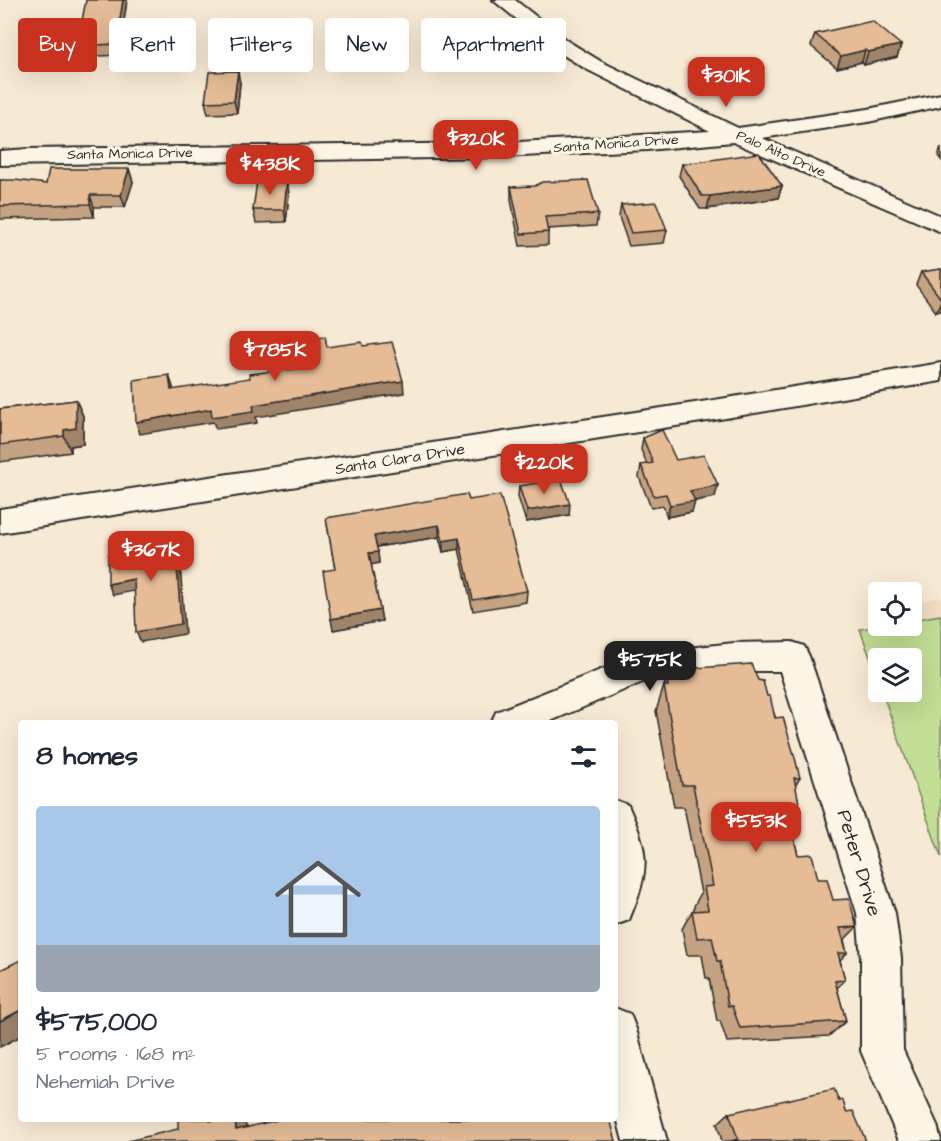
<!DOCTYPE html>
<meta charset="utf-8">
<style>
:root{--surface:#fff;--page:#f2f2f3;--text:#1f2937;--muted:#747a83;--accent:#c8321e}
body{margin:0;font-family:"Architects Daughter",sans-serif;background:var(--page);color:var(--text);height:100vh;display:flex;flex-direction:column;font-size:22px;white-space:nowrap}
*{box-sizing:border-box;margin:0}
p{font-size:20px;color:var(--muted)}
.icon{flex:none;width:33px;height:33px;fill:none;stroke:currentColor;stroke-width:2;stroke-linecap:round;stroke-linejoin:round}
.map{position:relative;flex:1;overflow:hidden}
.drawer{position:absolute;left:18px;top:720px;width:600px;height:402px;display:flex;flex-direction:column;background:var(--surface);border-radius:6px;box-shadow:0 6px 24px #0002}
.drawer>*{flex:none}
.top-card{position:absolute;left:18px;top:18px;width:600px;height:54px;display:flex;gap:12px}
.tools{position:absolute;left:868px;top:582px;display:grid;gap:12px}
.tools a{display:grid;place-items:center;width:54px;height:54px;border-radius:6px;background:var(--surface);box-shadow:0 6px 24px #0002;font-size:30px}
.price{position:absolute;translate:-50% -51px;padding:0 14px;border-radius:12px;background:var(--accent);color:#fff;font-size:20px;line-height:39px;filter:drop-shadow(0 2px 3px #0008)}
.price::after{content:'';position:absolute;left:50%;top:36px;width:18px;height:14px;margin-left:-9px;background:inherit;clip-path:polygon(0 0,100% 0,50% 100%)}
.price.selected{background:#222;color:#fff}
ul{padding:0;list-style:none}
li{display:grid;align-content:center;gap:12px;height:318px;padding:0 18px}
li span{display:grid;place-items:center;height:186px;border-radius:6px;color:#555}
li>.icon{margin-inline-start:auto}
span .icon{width:108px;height:108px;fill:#fffc;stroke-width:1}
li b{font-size:26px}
h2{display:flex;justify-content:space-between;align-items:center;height:72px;padding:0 18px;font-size:26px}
.pill{padding:0 21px;border-radius:6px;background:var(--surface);box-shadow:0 6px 24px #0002;font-size:21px;line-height:54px}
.pill.selected{background:var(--accent);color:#fff}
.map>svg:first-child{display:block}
</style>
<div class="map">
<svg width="941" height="1141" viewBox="0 0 941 1141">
<rect width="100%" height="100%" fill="#f7ead5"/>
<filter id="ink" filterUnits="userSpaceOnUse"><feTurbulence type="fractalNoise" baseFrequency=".0167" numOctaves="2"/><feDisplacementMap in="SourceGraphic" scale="12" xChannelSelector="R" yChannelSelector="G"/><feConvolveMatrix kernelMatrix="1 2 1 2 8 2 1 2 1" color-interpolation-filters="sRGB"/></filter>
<g filter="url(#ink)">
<path fill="#f2dcc2" d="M 941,597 L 941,670 L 912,618 L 912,603 Z"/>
<path fill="#c2dd94" stroke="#768460" stroke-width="1.5" d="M 941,615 L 941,857 L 882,692 L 912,692 L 912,658 L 879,658 L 879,683 L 860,629 L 881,626 L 912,626 L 912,620 Z"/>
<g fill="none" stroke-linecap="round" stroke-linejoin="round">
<defs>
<g id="minor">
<path d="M 493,0 L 515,0 L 566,40 L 600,61 L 738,128 L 868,109 L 941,94 L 941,106 L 868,122 L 762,138 L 941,216 L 941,232 L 733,142 L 647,150 L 499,157 L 0,165 L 0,151 L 28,149 L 499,143 L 710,131 L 586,69 L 552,48 Z"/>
<path d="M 941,363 L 941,381 L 714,420 L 0,533 L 0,509 L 714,400 Z"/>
<path d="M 792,642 L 804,646 L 809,656 L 895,913 L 901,958 L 903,1050 L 937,1125 L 941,1141 L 899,1141 L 861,1051 L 861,958 L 857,913 L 780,671 L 734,671 L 645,681 L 546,723 L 491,723 L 496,712 L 643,653 L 734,643 Z"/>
<path d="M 615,800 L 628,805 C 650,855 650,869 629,920 L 615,925 Z"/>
<path d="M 615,1008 L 630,1014 L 636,1029 L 667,1141 L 623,1141 L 615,1110 Z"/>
</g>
</defs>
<use href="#minor" stroke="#2b2b2b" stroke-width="4"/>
<use href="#minor" fill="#fcf5e5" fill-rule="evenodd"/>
</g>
<g fill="#c5a281" stroke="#2b2b2b" stroke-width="1.5">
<path d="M 127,0 L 119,55 L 80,57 L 77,46 Z"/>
<path d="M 815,34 L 901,45 L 897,57 L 864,65 L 862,62 L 837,68 L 811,46 Z"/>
<path d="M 240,83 L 237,113 L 208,114 L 205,102 Z"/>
<path d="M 941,148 L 941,160 L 938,156 Z"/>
<path d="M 682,164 L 782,186 L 778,198 L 707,209 L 700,209 L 679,176 Z"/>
<path d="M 129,169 L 133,182 L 125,207 L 94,207 L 94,217 L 0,219 L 0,180 L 46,184 Z"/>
<path d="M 287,181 L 289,194 L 286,222 L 256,223 L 253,210 Z"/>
<path d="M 511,187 L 598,214 L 596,226 L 548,229 L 548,245 L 520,246 L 511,200 Z"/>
<path d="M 621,205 L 667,230 L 664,243 L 629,246 L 619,217 Z"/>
<path d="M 941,269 L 941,311 L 936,312 L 916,285 L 921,272 Z"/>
<path d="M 76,400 L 83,416 L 83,444 L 71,446 L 71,452 L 0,462 L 0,409 Z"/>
<path d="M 643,438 L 676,460 L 715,497 L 695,501 L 692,512 L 667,517 L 663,506 L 651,508 L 639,477 L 641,465 L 647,464 L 641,450 Z"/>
<path d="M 519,486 L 569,515 L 526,522 L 518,497 Z"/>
<path d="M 469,500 L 527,591 L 526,602 L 473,611 L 459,549 L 443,552 L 439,537 L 377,547 L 379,563 L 371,564 L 382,621 L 333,630 L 335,569 L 326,518 Z"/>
<path d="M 669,670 L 758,680 L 767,696 L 800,778 L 795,786 L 799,803 L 789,819 L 798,855 L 818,879 L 833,900 L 857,927 L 844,940 L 847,953 L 840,960 L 845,980 L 837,988 L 846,1021 L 829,1036 L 727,1042 L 720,1021 L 717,1021 L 709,978 L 706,978 L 702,955 L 687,955 L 682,929 L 692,911 L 694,910 L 694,906 L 701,893 L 684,807 L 674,807 L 656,711 Z"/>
<path d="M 839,1101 L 866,1141 L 722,1141 L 717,1124 L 729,1113 Z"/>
</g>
<g fill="#a08469" stroke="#2b2b2b" stroke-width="1.5">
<path d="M 123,0 L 127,0 L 119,55 L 116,44 Z"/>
<path d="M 901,45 L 897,57 L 864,65 L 868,52 Z"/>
<path d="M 865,50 L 862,62 L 837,68 L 841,56 Z"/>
<path d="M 238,71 L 240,83 L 237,113 L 234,101 Z"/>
<path d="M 129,169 L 133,182 L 125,207 L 121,195 Z"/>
<path d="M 287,181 L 289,194 L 286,222 L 284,210 Z"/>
<path d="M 782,186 L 778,198 L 707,209 L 710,196 Z"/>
<path d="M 90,195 L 94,207 L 94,217 L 90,204 Z"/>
<path d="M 941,301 L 941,311 L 936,312 Z"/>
<path d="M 169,375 L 173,387 L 174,402 L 171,390 Z"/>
<path d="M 403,381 L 404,393 L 256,417 L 257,423 L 216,429 L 213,422 L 140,434 L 136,422 L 211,409 L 253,405 Z"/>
<path d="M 76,400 L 83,416 L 83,444 L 71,446 L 71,452 L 64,436 L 64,430 Z"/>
<path d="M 718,485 L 715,497 L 695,501 L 692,512 L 667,517 L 670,505 L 690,491 Z"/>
<path d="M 570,504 L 569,515 L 526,522 L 527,511 Z"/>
<path d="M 439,525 L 439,537 L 376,547 L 374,536 Z"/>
<path d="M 175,537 L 179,548 L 185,634 L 141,642 L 136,632 Z"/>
<path d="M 459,538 L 459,549 L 443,552 L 443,541 Z"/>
<path d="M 378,552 L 379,563 L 371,565 L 369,553 Z"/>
<path d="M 134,579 L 139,590 L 113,595 L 108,584 Z"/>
<path d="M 380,610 L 382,621 L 333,630 L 331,619 Z"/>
<path d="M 21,1010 L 21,1036 L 0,1047 L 0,1021 Z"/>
<path d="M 235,1119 L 239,1119 L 246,1125 L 247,1140 L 236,1130 Z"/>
</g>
<g fill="#e5bc96" stroke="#2b2b2b" stroke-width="1.5">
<path d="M 86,0 L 123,0 L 116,44 L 77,46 Z"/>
<path d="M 872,21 L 901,45 L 868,52 L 865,50 L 841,56 L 815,34 Z"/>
<path d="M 238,71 L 234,101 L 205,102 L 209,72 Z"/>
<path d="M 759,153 L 782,186 L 710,196 L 702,196 L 682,164 Z"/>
<path d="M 49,169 L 129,169 L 121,195 L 90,195 L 90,204 L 0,206 L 0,180 L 15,180 L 46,184 Z"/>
<path d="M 588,180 L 598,214 L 545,217 L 548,232 L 521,234 L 511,187 L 535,186 L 542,182 Z"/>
<path d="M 257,181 L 287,181 L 284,210 L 253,210 Z"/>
<path d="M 656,202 L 667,230 L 631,233 L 621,205 Z"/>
<path d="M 941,269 L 941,299 L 921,272 Z"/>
<path d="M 325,336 L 327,347 L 362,342 L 363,346 L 392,342 L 403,381 L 253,405 L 254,411 L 212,417 L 211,409 L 136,422 L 134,380 L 169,375 L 171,390 L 250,378 L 249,374 L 302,368 L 296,340 Z"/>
<path d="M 76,400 L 76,428 L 64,430 L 64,436 L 0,445 L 0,409 Z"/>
<path d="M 662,430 L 676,460 L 704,455 L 718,485 L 690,491 L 695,501 L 670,505 L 666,494 L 654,496 L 641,465 L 653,463 L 643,438 Z"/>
<path d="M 561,479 L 570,504 L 527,511 L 519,486 Z"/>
<path d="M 467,494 L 469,500 L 500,495 L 527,591 L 473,600 L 459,538 L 443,541 L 439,525 L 374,536 L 378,552 L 369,553 L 380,610 L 331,619 L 323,571 L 335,569 L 326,518 Z"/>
<path d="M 175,537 L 181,624 L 136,632 L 134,579 L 108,584 L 108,555 L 143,549 L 143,542 Z"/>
<path d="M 751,664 L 758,680 L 763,681 L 767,696 L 770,696 L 775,718 L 783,717 L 795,758 L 800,778 L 794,778 L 799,803 L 785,803 L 798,855 L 812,854 L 818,879 L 827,879 L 833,900 L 849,899 L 857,927 L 840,928 L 847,953 L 838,953 L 845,980 L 835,981 L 846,1021 L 740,1028 L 732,1006 L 728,1006 L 720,961 L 717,961 L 712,937 L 697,938 L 692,911 L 708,910 L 704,887 L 713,886 L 693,785 L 682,785 L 664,686 L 668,686 L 666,676 L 669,676 L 669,670 Z"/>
<path d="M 21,960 L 21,1010 L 0,1021 L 0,970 Z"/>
<path d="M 834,1089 L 839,1101 L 843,1100 L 846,1112 L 853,1111 L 866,1141 L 731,1141 L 738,1139 L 729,1113 Z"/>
<path d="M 178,1119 L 210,1119 L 210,1121 L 217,1119 L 235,1119 L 236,1130 L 281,1119 L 610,1119 L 616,1141 L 128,1141 L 178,1129 Z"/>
</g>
</g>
<g text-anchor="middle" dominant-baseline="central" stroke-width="6" stroke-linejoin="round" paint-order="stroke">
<g font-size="14" fill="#2b2b2b" stroke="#fcf5e5">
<text transform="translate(616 144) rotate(-4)">Santa Monica Drive</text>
<text transform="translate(130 154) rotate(-1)">Santa Monica Drive</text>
<text transform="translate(781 154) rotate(24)">Palo Alto Drive</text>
</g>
<g font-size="16" fill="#2b2b2b" stroke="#fcf5e5">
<text transform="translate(400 459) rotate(-9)">Santa Clara Drive</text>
</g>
<g font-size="20" fill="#2b2b2b" stroke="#fcf5e5">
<text transform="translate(859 863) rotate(73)">Peter Drive</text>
</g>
</g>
</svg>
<div class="tools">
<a><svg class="icon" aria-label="locate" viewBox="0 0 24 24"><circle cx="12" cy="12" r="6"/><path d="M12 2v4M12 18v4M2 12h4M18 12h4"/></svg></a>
<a><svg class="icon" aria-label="layers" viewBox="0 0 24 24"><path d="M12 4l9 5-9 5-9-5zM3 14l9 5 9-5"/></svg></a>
</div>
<b class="price" style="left:726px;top:108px">$301K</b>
<b class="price" style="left:476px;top:171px">$320K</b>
<b class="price" style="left:270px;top:196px">$438K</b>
<b class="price" style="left:275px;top:382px">$785K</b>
<b class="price" style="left:544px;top:495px">$220K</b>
<b class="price" style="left:151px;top:582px">$367K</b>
<b class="price selected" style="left:650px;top:692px">$575K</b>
<b class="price" style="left:756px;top:853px">$553K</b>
<div class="top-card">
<a class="pill selected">Buy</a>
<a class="pill">Rent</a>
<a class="pill">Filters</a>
<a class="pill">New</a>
<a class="pill">Apartment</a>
</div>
<section class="drawer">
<h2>8 homes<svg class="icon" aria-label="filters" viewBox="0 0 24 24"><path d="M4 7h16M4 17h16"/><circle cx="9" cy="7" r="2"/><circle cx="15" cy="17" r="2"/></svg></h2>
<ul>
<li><span style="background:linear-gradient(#a9c7e8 75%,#9aa5b1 0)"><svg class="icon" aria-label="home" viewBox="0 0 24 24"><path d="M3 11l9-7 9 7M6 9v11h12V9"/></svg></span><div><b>$575,000</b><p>5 rooms · 168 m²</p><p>Nehemiah Drive</p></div></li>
</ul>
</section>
</div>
